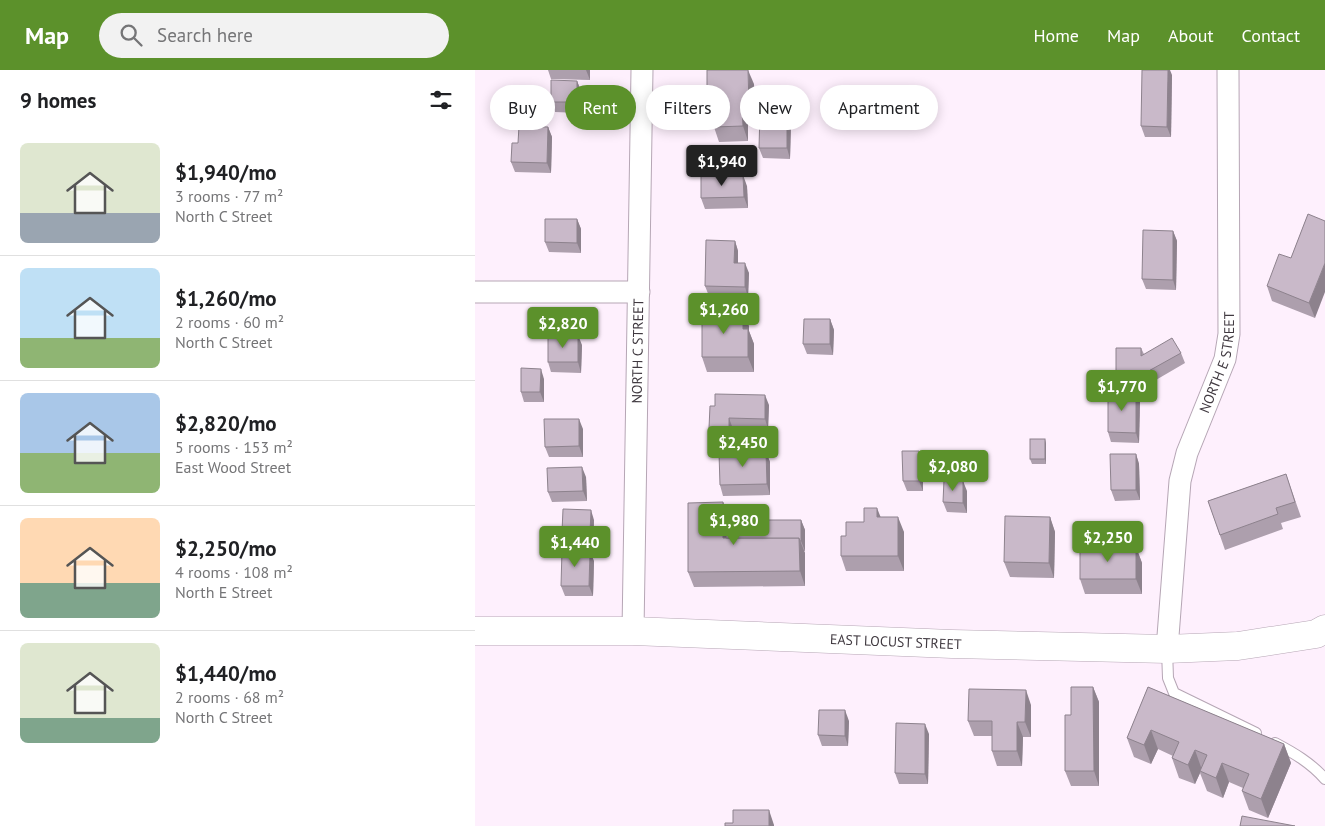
<!DOCTYPE html>
<meta charset="utf-8">
<style>
:root{--surface:#fff;--page:#f2f2f2;--text:#202124;--muted:#757577;--line:#e0e0e0;--accent:#5c912b}
body{margin:0;font-family:"PT Sans",sans-serif;background:var(--page);color:var(--text);height:100vh;display:flex;flex-direction:column;font-size:19px;white-space:nowrap}
*{box-sizing:border-box;margin:0}
p{font-size:16px;color:var(--muted)}
.icon{flex:none;width:28px;height:28px;fill:none;stroke:currentColor;stroke-width:2;stroke-linecap:round;stroke-linejoin:round}
.map{position:relative;flex:1;overflow:hidden}
.details{display:flex;flex-direction:column;background:var(--surface);width:475px}
.details>*{flex:none}
.guide{position:absolute;left:15px;top:15px;width:475px;height:45px;display:flex;gap:10px}
.price{position:absolute;translate:-50% -42px;padding:0 11px;border-radius:5px;background:var(--accent);color:#fff;font-size:16px;line-height:32px;filter:drop-shadow(0 1px 2px #0008)}
.price::after{content:'';position:absolute;left:50%;top:30px;width:15px;height:11px;margin-left:-8px;background:inherit;clip-path:polygon(0 0,100% 0,50% 100%)}
.price.on{background:#222;color:#fff}
ul{padding:0;list-style:none}
li{display:flex;align-items:center;gap:15px;height:125px;padding:0 20px}
li+li{border-top:1px solid var(--line)}
li span{display:grid;place-items:center;flex:none;width:140px;height:100px;border-radius:8px;color:#555}
li>.icon{margin-inline-start:auto}
span .icon{width:60px;height:60px;fill:#fffc;stroke-width:1}
li b{font-size:21px}
h2{display:flex;justify-content:space-between;align-items:center;height:60px;padding:0 20px;font-size:21px}
.pill{padding:0 18px;border-radius:22px;background:var(--surface);box-shadow:0 2px 12px #0003;font-size:18px;line-height:45px}
.pill.on{background:var(--accent);color:#fff}
header{display:flex;align-items:center;gap:30px;box-sizing:border-box;height:70px;padding:0 25px;background:var(--accent);color:#fff}
header strong{font-size:24px}
nav{display:flex;gap:28px;margin-inline-start:auto;font-size:18px}
.search{width:350px;height:45px;background:var(--page);display:flex;align-items:center;gap:12px;box-sizing:border-box;padding:0 18px;border-radius:28px;color:var(--muted);font-size:19px}
main{display:flex;flex:1;min-height:0}
.map>svg:first-child{display:block}
</style>
<header>
<strong>Map</strong>
<div class="search"><svg class="icon" aria-label="search" viewBox="0 0 24 24"><circle cx="10" cy="10" r="6"/><path d="M15 15l6 6"/></svg>Search here</div>
<nav><a>Home</a><a>Map</a><a>About</a><a>Contact</a></nav>
</header>
<main>
<section class="details">
<h2>9 homes<svg class="icon" aria-label="filters" viewBox="0 0 24 24"><path d="M4 7h16M4 17h16"/><circle cx="9" cy="7" r="2"/><circle cx="15" cy="17" r="2"/></svg></h2>
<ul>
<li><span style="background:linear-gradient(#dfe7d0 70%,#9aa5b1 0)"><svg class="icon" aria-label="home" viewBox="0 0 24 24"><path d="M3 11l9-7 9 7M6 9v11h12V9"/></svg></span><div><b>$1,940/mo</b><p>3 rooms · 77 m²</p><p>North C Street</p></div></li>
<li><span style="background:linear-gradient(#bfe0f5 70%,#8fb573 0)"><svg class="icon" aria-label="home" viewBox="0 0 24 24"><path d="M3 11l9-7 9 7M6 9v11h12V9"/></svg></span><div><b>$1,260/mo</b><p>2 rooms · 60 m²</p><p>North C Street</p></div></li>
<li><span style="background:linear-gradient(#a9c7e8 60%,#8fb573 0)"><svg class="icon" aria-label="home" viewBox="0 0 24 24"><path d="M3 11l9-7 9 7M6 9v11h12V9"/></svg></span><div><b>$2,820/mo</b><p>5 rooms · 153 m²</p><p>East Wood Street</p></div></li>
<li><span style="background:linear-gradient(#ffd9b3 65%,#7fa58c 0)"><svg class="icon" aria-label="home" viewBox="0 0 24 24"><path d="M3 11l9-7 9 7M6 9v11h12V9"/></svg></span><div><b>$2,250/mo</b><p>4 rooms · 108 m²</p><p>North E Street</p></div></li>
<li><span style="background:linear-gradient(#dfe7d0 75%,#7fa58c 0)"><svg class="icon" aria-label="home" viewBox="0 0 24 24"><path d="M3 11l9-7 9 7M6 9v11h12V9"/></svg></span><div><b>$1,440/mo</b><p>2 rooms · 68 m²</p><p>North C Street</p></div></li>
</ul>
</section>
<div class="map">
<svg width="850" height="756" viewBox="0 0 850 756">
<rect width="100%" height="100%" fill="#fef0fd"/>
<g fill="none" stroke-linecap="round" stroke-linejoin="round">
<defs>
<g id="service">
<path d="M 692,580 L 693,608 L 699,623 L 781,663"/>
<path d="M 800,673 C 819,683 836,693 850,709"/>
</g>
<g id="minor">
<path d="M 0,222 L 164,222"/>
<path id="s1" d="M 158,561 L 167,0"/>
<path id="s2" d="M 692,579 L 705,411 L 712,383 L 750,289 L 754,264 L 753,0"/>
</g>
<g id="secondary">
<path id="s3" d="M 0,561 L 158,561 L 477,574 L 692,579 L 763,576 L 841,564 L 850,559"/>
</g>
</defs>
<use href="#service" stroke="#b6a6b5" stroke-width="12"/>
<use href="#minor" stroke="#b6a6b5" stroke-width="23"/>
<use href="#secondary" stroke="#b6a6b5" stroke-width="29"/>
<use href="#service" stroke="#fff" stroke-width="10"/>
<use href="#minor" stroke="#fff" stroke-width="21"/>
<use href="#secondary" stroke="#fff" stroke-width="28"/>
</g>
<g fill="#ad9fad">
<path d="M 73,0 L 115,0 L 115,10 L 76,9 Z"/>
<path d="M 697,5 L 696,67 L 670,67 L 666,56 Z"/>
<path d="M 102,11 L 106,21 L 105,43 L 80,42 L 76,32 Z"/>
<path d="M 279,14 L 280,50 L 273,51 L 273,71 L 244,72 L 239,57 L 238,42 L 232,27 Z"/>
<path d="M 312,43 L 316,53 L 315,89 L 288,88 L 284,78 Z"/>
<path d="M 73,57 L 77,67 L 76,103 L 40,102 L 36,92 L 43,73 Z"/>
<path d="M 272,116 L 273,138 L 230,139 L 226,128 Z"/>
<path d="M 833,144 L 840,248 L 797,231 L 792,216 L 816,188 Z"/>
<path d="M 102,149 L 106,159 L 106,183 L 74,182 L 70,172 Z"/>
<path d="M 698,161 L 702,171 L 701,220 L 671,219 L 667,209 Z"/>
<path d="M 260,171 L 263,181 L 263,193 L 274,203 L 273,227 L 234,226 L 230,216 Z"/>
<path d="M 355,249 L 359,260 L 358,285 L 332,284 L 328,274 Z"/>
<path d="M 274,256 L 274,261 L 279,274 L 279,302 L 232,302 L 227,287 Z"/>
<path d="M 107,275 L 106,303 L 76,302 L 73,292 Z"/>
<path d="M 666,278 L 669,284 L 706,283 L 710,293 L 674,314 L 644,313 L 641,303 Z"/>
<path d="M 69,309 L 69,332 L 49,332 L 46,322 Z"/>
<path d="M 665,332 L 664,373 L 636,372 L 633,362 Z"/>
<path d="M 294,335 L 293,359 L 258,359 L 258,369 L 238,368 L 234,358 L 240,336 Z"/>
<path d="M 108,359 L 108,387 L 74,387 L 70,377 Z"/>
<path d="M 570,369 L 571,374 L 571,394 L 557,394 L 555,389 Z"/>
<path d="M 291,382 L 295,392 L 295,425 L 248,426 L 245,415 Z"/>
<path d="M 661,384 L 664,394 L 665,430 L 640,431 L 636,420 Z"/>
<path d="M 448,391 L 448,421 L 432,421 L 428,411 Z"/>
<path d="M 811,404 L 826,447 L 806,453 L 808,459 L 750,480 L 733,431 Z"/>
<path d="M 111,407 L 112,431 L 77,432 L 73,422 Z"/>
<path d="M 492,421 L 492,443 L 472,442 L 468,432 Z"/>
<path d="M 248,432 L 253,447 L 253,450 L 326,450 L 330,460 L 330,481 L 329,481 L 330,483 L 330,516 L 219,517 L 213,502 Z"/>
<path d="M 406,447 L 429,462 L 429,501 L 371,501 L 366,486 L 371,466 L 389,452 Z"/>
<path d="M 575,447 L 580,462 L 579,508 L 535,507 L 529,492 Z"/>
<path d="M 119,450 L 118,473 L 90,472 L 87,462 Z"/>
<path d="M 661,477 L 667,493 L 667,524 L 610,524 L 605,509 Z"/>
<path d="M 119,491 L 118,526 L 90,526 L 86,516 Z"/>
<path d="M 618,617 L 624,632 L 624,716 L 596,716 L 590,701 L 596,645 Z"/>
<path d="M 673,617 L 809,674 L 816,693 L 793,748 L 774,740 L 767,721 L 768,718 L 754,712 L 748,728 L 732,721 L 725,703 L 720,714 L 704,708 L 697,688 L 698,686 L 683,679 L 676,694 L 659,687 L 652,668 Z"/>
<path d="M 556,635 L 556,667 L 548,667 L 547,696 L 522,696 L 517,681 L 517,666 L 499,666 L 493,651 Z"/>
<path d="M 374,651 L 373,676 L 347,676 L 343,665 Z"/>
<path d="M 454,664 L 453,714 L 424,714 L 420,703 Z"/>
</g>
<g fill="#8d828d">
<path d="M 111,0 L 115,0 L 115,10 Z"/>
<path d="M 273,0 L 279,14 L 280,50 L 274,35 Z"/>
<path d="M 693,0 L 695,0 L 697,5 L 696,67 L 692,57 Z"/>
<path d="M 102,11 L 106,21 L 105,43 L 102,32 Z"/>
<path d="M 267,36 L 273,51 L 273,71 L 268,56 Z"/>
<path d="M 312,43 L 316,53 L 315,89 L 312,78 Z"/>
<path d="M 73,57 L 77,67 L 76,103 L 72,93 Z"/>
<path d="M 268,105 L 272,116 L 273,138 L 269,127 Z"/>
<path d="M 102,149 L 106,159 L 106,183 L 102,173 Z"/>
<path d="M 698,161 L 702,171 L 701,220 L 698,210 Z"/>
<path d="M 260,171 L 263,181 L 263,203 L 259,193 Z"/>
<path d="M 270,193 L 274,203 L 273,227 L 270,217 Z"/>
<path d="M 850,193 L 850,222 L 840,248 L 834,233 Z"/>
<path d="M 268,241 L 274,256 L 274,261 L 279,274 L 279,302 L 273,287 L 268,259 Z"/>
<path d="M 355,249 L 359,260 L 358,285 L 355,274 Z"/>
<path d="M 103,265 L 107,275 L 106,303 L 103,292 Z"/>
<path d="M 66,299 L 69,309 L 69,332 L 65,322 Z"/>
<path d="M 661,322 L 665,332 L 664,373 L 661,363 Z"/>
<path d="M 290,325 L 294,335 L 293,359 L 290,349 Z"/>
<path d="M 254,348 L 258,359 L 258,369 L 254,358 Z"/>
<path d="M 104,349 L 108,359 L 108,387 L 104,376 Z"/>
<path d="M 570,369 L 571,374 L 571,394 L 570,389 Z"/>
<path d="M 444,381 L 448,391 L 448,421 L 444,411 Z"/>
<path d="M 291,382 L 295,392 L 295,425 L 292,414 Z"/>
<path d="M 661,384 L 664,394 L 665,430 L 661,420 Z"/>
<path d="M 107,397 L 111,407 L 112,431 L 108,421 Z"/>
<path d="M 488,411 L 492,421 L 492,443 L 488,433 Z"/>
<path d="M 248,432 L 253,447 L 253,471 L 248,468 Z"/>
<path d="M 402,438 L 408,453 L 402,447 Z"/>
<path d="M 116,440 L 119,450 L 118,473 L 115,463 Z"/>
<path d="M 423,447 L 429,462 L 429,501 L 423,486 Z"/>
<path d="M 575,447 L 580,462 L 579,508 L 574,493 Z"/>
<path d="M 326,450 L 330,460 L 330,481 L 326,471 Z"/>
<path d="M 324,468 L 330,483 L 330,516 L 325,501 Z"/>
<path d="M 661,477 L 667,493 L 667,524 L 661,509 Z"/>
<path d="M 115,481 L 119,491 L 118,526 L 114,516 Z"/>
<path d="M 618,617 L 624,632 L 624,716 L 619,701 Z"/>
<path d="M 551,620 L 556,635 L 556,667 L 550,652 Z"/>
<path d="M 370,640 L 374,651 L 373,676 L 370,666 Z"/>
<path d="M 542,652 L 548,667 L 547,696 L 542,681 Z"/>
<path d="M 450,654 L 454,664 L 453,714 L 450,704 Z"/>
<path d="M 676,660 L 683,679 L 676,694 L 669,675 Z"/>
<path d="M 809,674 L 816,693 L 793,748 L 786,729 Z"/>
<path d="M 720,680 L 727,700 L 725,701 L 725,703 L 720,714 L 713,695 Z"/>
<path d="M 747,693 L 754,712 L 748,728 L 741,708 Z"/>
<path d="M 294,740 L 299,755 L 299,756 L 294,756 Z"/>
</g>
<g fill="#c9b9c9" stroke="#8d828d">
<path d="M 232,0 L 273,0 L 274,35 L 267,36 L 268,56 L 239,57 L 238,26 L 232,27 Z"/>
<path d="M 667,0 L 693,0 L 692,57 L 666,56 Z"/>
<path d="M 76,10 L 102,11 L 102,32 L 76,32 Z"/>
<path d="M 285,42 L 312,43 L 312,78 L 284,78 Z"/>
<path d="M 44,56 L 73,57 L 72,93 L 36,92 L 37,73 L 43,73 Z"/>
<path d="M 268,105 L 269,127 L 226,128 L 226,106 Z"/>
<path d="M 833,144 L 850,151 L 850,193 L 834,233 L 792,216 L 804,184 L 816,188 Z"/>
<path d="M 70,149 L 102,149 L 102,173 L 70,172 Z"/>
<path d="M 668,160 L 698,161 L 698,210 L 667,209 Z"/>
<path d="M 231,170 L 260,171 L 259,193 L 270,193 L 270,217 L 230,216 Z"/>
<path d="M 227,241 L 268,241 L 268,259 L 273,259 L 273,287 L 227,287 Z"/>
<path d="M 329,249 L 355,249 L 355,274 L 328,274 Z"/>
<rect x="73" y="265" width="30" height="27"/>
<path d="M 697,268 L 706,283 L 670,303 L 641,303 L 641,278 L 666,278 L 666,286 Z"/>
<path d="M 46,298 L 66,299 L 65,322 L 46,322 Z"/>
<path d="M 633,321 L 661,322 L 661,363 L 633,362 Z"/>
<path d="M 240,324 L 290,325 L 290,349 L 254,348 L 254,358 L 234,358 L 235,336 L 240,336 Z"/>
<path d="M 69,349 L 104,349 L 104,376 L 70,377 Z"/>
<rect x="555" y="369" width="15" height="20"/>
<path d="M 427,381 L 444,381 L 444,411 L 428,411 Z"/>
<path d="M 291,382 L 292,414 L 245,415 L 244,383 Z"/>
<path d="M 635,384 L 661,384 L 661,420 L 636,420 Z"/>
<path d="M 107,397 L 108,421 L 73,422 L 72,398 Z"/>
<path d="M 811,404 L 820,432 L 801,438 L 803,444 L 745,465 L 733,431 Z"/>
<path d="M 469,410 L 488,411 L 488,433 L 468,432 Z"/>
<path d="M 248,432 L 248,468 L 324,468 L 325,501 L 213,502 L 213,433 Z"/>
<path d="M 389,438 L 402,438 L 402,447 L 423,447 L 423,486 L 366,486 L 366,466 L 371,466 L 371,452 L 389,452 Z"/>
<path d="M 88,439 L 116,440 L 115,463 L 87,462 Z"/>
<path d="M 530,446 L 575,447 L 574,493 L 529,492 Z"/>
<path d="M 251,450 L 326,450 L 326,471 L 325,471 L 324,468 L 251,468 Z"/>
<rect x="605" y="477" width="56" height="32"/>
<path d="M 87,480 L 115,481 L 114,516 L 86,516 Z"/>
<path d="M 596,617 L 618,617 L 619,701 L 590,701 L 590,645 L 596,645 Z"/>
<path d="M 673,617 L 809,674 L 786,729 L 767,721 L 774,704 L 747,693 L 741,708 L 725,701 L 732,685 L 720,680 L 713,695 L 697,688 L 704,672 L 676,660 L 669,675 L 652,668 Z"/>
<path d="M 494,619 L 551,620 L 550,652 L 542,652 L 542,681 L 517,681 L 517,651 L 493,651 Z"/>
<path d="M 344,640 L 370,640 L 370,666 L 343,665 Z"/>
<path d="M 421,653 L 450,654 L 450,704 L 420,703 Z"/>
<path d="M 258,740 L 294,740 L 294,756 L 250,756 L 250,753 L 258,753 Z"/>
<path d="M 767,746 L 820,756 L 765,756 Z"/>
</g>
<g text-anchor="middle" dominant-baseline="central" stroke-width="4.5" stroke-linejoin="round" paint-order="stroke">
<g font-size="14" fill="#413a41" stroke="#fff">
<text stroke="none"><textPath href="#s1" startOffset="280">NORTH C STREET</textPath></text>
<text stroke="none"><textPath href="#s2" startOffset="294">NORTH E STREET</textPath></text>
<text stroke="none"><textPath href="#s3" startOffset="421">EAST LOCUST STREET</textPath></text>
</g>
</g>
</svg>
<b class="price on" style="left:247px;top:117px">$1,940</b>
<b class="price" style="left:249px;top:265px">$1,260</b>
<b class="price" style="left:88px;top:279px">$2,820</b>
<b class="price" style="left:647px;top:342px">$1,770</b>
<b class="price" style="left:268px;top:398px">$2,450</b>
<b class="price" style="left:478px;top:422px">$2,080</b>
<b class="price" style="left:259px;top:476px">$1,980</b>
<b class="price" style="left:633px;top:493px">$2,250</b>
<b class="price" style="left:100px;top:498px">$1,440</b>
<div class="guide">
<a class="pill">Buy</a>
<a class="pill on">Rent</a>
<a class="pill">Filters</a>
<a class="pill">New</a>
<a class="pill">Apartment</a>
</div>
</div>
</main>
